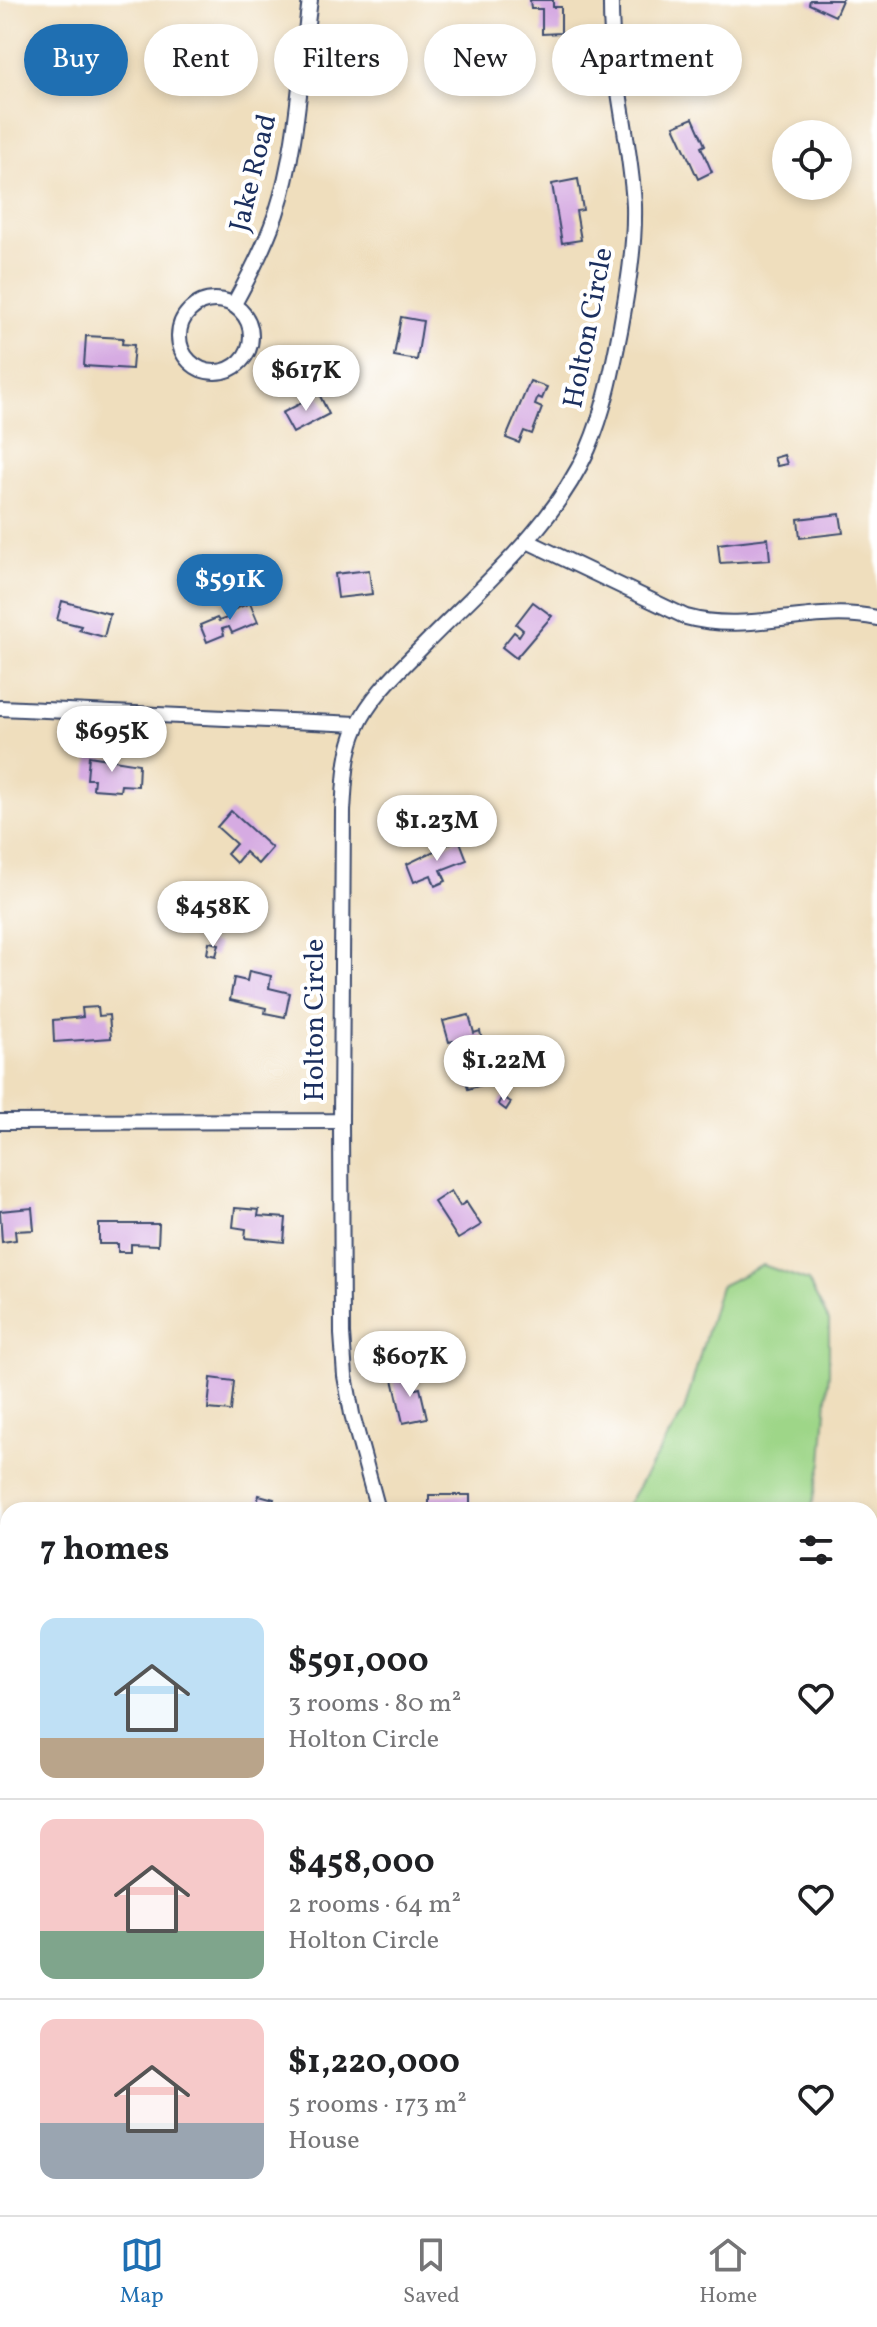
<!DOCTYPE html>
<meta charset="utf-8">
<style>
:root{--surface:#fff;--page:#f2f2f2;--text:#202124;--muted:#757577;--line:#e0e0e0;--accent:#1f6fb2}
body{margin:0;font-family:Vollkorn,serif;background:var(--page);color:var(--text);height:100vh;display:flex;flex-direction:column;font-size:30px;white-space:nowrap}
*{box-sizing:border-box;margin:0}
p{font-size:26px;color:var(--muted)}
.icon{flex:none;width:44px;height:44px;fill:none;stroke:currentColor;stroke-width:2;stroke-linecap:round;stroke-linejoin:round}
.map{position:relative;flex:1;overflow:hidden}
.drawer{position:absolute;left:0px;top:1502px;width:878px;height:714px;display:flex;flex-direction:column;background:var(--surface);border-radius:24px 24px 0 0;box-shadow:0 4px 12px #0003}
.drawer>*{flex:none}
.banner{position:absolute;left:24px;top:24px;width:830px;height:72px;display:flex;gap:16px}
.fabs{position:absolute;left:772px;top:120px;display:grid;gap:16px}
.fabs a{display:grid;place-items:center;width:80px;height:80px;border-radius:50%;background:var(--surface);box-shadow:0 4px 12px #0003;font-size:40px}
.price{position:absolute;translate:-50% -68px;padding:0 18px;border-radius:28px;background:#fff;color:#222;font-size:26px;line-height:52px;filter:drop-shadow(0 2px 4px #0008)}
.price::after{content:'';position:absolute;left:50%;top:48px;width:24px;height:18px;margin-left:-12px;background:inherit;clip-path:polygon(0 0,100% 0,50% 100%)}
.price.current{background:var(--accent);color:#fff}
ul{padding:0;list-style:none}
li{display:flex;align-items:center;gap:24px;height:200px;padding:0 40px}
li+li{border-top:2px solid var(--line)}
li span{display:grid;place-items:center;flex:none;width:224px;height:160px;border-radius:16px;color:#555}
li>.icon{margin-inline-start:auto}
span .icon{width:96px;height:96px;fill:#fffc;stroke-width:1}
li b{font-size:34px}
h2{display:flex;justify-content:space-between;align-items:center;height:96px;padding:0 40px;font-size:34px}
.pill{padding:0 28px;border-radius:36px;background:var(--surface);box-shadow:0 4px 12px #0003;font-size:28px;line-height:72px}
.pill.current{background:var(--accent);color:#fff}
.tab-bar{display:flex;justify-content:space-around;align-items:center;height:112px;border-top:2px solid var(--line);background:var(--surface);font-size:22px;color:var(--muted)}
.tab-bar a{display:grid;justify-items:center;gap:4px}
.tab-bar .current{color:var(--accent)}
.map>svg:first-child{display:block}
</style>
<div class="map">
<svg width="877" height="2215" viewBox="0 0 877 2215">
<rect width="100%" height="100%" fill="#fff"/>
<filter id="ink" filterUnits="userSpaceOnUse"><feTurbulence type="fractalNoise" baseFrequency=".0125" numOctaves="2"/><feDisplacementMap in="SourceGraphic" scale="16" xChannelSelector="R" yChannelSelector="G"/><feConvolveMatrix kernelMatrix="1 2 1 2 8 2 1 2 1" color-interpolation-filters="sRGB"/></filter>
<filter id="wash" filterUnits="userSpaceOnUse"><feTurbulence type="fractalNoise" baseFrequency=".006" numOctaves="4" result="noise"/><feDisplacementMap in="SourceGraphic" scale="32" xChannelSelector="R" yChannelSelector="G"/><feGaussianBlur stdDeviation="1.8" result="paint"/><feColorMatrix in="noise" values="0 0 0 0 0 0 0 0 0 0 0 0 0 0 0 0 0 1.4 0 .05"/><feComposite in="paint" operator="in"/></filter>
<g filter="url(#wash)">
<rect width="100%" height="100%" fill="#efdebd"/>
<g fill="#9ed688" stroke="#5c8273" stroke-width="2">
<path d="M 763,1265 L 808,1281 L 829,1321 L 829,1371 L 822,1462 L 811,1510 L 624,1510 L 684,1411 L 720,1286 Z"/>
<path d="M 870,1697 L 877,1704 L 877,2074 L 870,2061 Z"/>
<path d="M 0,2058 L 8,2059 L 8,2208 L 123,2208 L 95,2215 L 0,2215 Z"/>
</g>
<g id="blocks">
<g fill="#d6abe2">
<path d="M 530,0 L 553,0 L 553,7 L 561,7 L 561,33 L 542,34 L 542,9 L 531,9 Z"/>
<path d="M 810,0 L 842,0 L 835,16 L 809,4 Z"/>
<path d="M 693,118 L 705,145 L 701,147 L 712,172 L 698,179 L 674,126 Z"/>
<path d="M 578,179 L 583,210 L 576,211 L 581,240 L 562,243 L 552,184 Z"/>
<path d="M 401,317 L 423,321 L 417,360 L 394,356 Z"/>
<path d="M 86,336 L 123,338 L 122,344 L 134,345 L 132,369 L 84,366 Z"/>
<path d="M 530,381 L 547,387 L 542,399 L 538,397 L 535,405 L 542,408 L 532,434 L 524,431 L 519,443 L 506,438 Z"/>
<path d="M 319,394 L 329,414 L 293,433 L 282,413 Z"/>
<path d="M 784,455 L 787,464 L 777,466 L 774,458 Z"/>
<path d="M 840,514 L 843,533 L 800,538 L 798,519 Z"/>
<path d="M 768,538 L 770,560 L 720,563 L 718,544 Z"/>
<path d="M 369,570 L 372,594 L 338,598 L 335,574 Z"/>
<path d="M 62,601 L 110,614 L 104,637 L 79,630 L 81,626 L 57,620 Z"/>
<path d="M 533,602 L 552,616 L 516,658 L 502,647 L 514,632 L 519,636 L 523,630 L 516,624 Z"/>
<path d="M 250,603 L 258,622 L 232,633 L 229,627 L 222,629 L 224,635 L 207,642 L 200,625 L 217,618 L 219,621 L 227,618 L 225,613 Z"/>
<path d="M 89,756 L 139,764 L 138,786 L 121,785 L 120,791 L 93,789 L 94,779 L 87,779 Z"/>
<path d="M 231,811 L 272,848 L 258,864 L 245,852 L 236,863 L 227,854 L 236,844 L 217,827 Z"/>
<path d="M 459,839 L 467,860 L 441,870 L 446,881 L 435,886 L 431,875 L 414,882 L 407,864 Z"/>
<path d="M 209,942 L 219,944 L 216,956 L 207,954 Z"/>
<path d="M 249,971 L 271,976 L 269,988 L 290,993 L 285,1017 L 265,1013 L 266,1008 L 230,1000 L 234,978 L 247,981 Z"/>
<path d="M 98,1007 L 99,1016 L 109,1015 L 111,1038 L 54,1042 L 53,1020 L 83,1017 L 82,1008 Z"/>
<path d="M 469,1015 L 474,1033 L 480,1031 L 483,1045 L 479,1046 L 484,1069 L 481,1070 L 485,1084 L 468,1089 L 464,1074 L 461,1075 L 453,1041 L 449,1042 L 443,1021 Z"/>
<path d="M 502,1097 L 511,1102 L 506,1110 L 498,1104 Z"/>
<path d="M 451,1191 L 460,1206 L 466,1202 L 481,1225 L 458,1239 L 434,1202 Z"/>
<path d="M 32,1208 L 34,1230 L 15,1231 L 16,1240 L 2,1242 L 0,1211 Z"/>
<path d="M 235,1208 L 259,1210 L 258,1216 L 286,1218 L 284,1242 L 245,1238 L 246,1229 L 233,1227 Z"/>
<path d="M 99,1224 L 159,1224 L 158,1245 L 131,1244 L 131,1252 L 118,1252 L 118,1244 L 99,1244 Z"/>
<path d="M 413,1374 L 416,1389 L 420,1388 L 427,1418 L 403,1423 L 393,1379 Z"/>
<path d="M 211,1378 L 234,1381 L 231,1411 L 208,1409 Z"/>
<path d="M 259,1495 L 274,1499 L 271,1510 L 251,1510 L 252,1507 L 256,1508 Z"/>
<rect x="429" y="1495" width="41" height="15"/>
<path d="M 8,1934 L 8,1956 L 0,1957 L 0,1935 Z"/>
<path d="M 489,2208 L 506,2208 L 497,2215 Z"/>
<path d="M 863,2208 L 867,2208 L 872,2215 L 854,2215 Z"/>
</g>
</g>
</g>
<g filter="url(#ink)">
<use href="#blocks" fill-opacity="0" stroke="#3b496c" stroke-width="2"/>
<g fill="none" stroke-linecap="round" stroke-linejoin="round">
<defs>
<g id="minor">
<circle cx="215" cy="336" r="36"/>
<path d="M 234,304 C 250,275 265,246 276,214 C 298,146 300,71 310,0"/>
<path d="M 527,541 L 686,617 C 749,635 814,604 877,618"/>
<path d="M 0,708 L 358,724"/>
<path d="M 341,1121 L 342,1334 L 345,1376 L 352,1414 L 378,1510"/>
<path d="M 0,1122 L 341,1121 L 343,811 C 345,783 345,753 357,727 C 372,694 401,669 426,643 C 485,583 553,527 588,449 C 605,410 613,367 621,326 C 628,286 635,246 634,205 C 630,136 610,70 611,0"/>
<path d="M 0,1874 L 8,1875"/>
</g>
</defs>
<use href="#minor" stroke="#3b496c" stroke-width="18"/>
<use href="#minor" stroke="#fff" stroke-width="14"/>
</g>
</g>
<g text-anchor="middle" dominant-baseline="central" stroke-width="8" stroke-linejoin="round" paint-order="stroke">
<g font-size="28" fill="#1b2f5e" stroke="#fff">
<text transform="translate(254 173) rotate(-76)">Jake Road</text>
<text transform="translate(589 328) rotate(-79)">Holton Circle</text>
<text transform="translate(315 1020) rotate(-90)">Holton Circle</text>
</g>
</g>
</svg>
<div class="fabs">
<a><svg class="icon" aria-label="locate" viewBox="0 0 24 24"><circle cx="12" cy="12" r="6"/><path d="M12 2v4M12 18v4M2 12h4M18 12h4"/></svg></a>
</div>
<b class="price" style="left:306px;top:413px">$617K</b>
<b class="price current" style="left:230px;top:622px">$591K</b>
<b class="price" style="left:112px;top:774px">$695K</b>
<b class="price" style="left:437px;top:863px">$1.23M</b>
<b class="price" style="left:213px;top:949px">$458K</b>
<b class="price" style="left:504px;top:1103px">$1.22M</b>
<b class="price" style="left:410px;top:1399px">$607K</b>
<div class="banner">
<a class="pill current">Buy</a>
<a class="pill">Rent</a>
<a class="pill">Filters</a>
<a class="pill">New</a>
<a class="pill">Apartment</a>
</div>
<section class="drawer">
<h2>7 homes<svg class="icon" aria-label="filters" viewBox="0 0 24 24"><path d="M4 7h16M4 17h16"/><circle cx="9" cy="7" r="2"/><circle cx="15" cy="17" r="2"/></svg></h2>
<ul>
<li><span style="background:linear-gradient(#bfe0f5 75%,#b9a48a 0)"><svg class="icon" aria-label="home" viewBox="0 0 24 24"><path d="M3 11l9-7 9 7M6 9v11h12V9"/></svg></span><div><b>$591,000</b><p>3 rooms · 80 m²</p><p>Holton Circle</p></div><svg class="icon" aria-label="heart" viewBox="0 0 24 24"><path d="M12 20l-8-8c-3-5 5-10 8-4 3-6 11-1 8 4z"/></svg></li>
<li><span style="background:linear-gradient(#f6c9c9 70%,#7fa58c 0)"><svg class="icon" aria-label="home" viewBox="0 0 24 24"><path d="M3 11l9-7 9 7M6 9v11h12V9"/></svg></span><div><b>$458,000</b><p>2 rooms · 64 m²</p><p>Holton Circle</p></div><svg class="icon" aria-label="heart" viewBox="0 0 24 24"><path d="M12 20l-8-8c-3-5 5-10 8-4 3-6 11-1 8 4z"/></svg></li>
<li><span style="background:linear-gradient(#f6c9c9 65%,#9aa5b1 0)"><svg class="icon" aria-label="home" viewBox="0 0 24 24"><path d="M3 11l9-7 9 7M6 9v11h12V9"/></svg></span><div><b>$1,220,000</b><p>5 rooms · 173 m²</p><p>House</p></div><svg class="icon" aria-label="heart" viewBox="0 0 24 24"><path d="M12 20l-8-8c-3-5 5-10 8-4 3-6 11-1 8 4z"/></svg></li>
</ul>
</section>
</div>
<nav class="tab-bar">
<a class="current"><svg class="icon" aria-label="map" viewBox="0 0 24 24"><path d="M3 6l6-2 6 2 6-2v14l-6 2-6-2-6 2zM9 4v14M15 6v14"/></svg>Map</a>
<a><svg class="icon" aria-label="saved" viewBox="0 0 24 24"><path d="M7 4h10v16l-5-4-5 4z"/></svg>Saved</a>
<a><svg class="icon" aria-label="home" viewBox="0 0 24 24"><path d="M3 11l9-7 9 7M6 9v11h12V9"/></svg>Home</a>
</nav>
